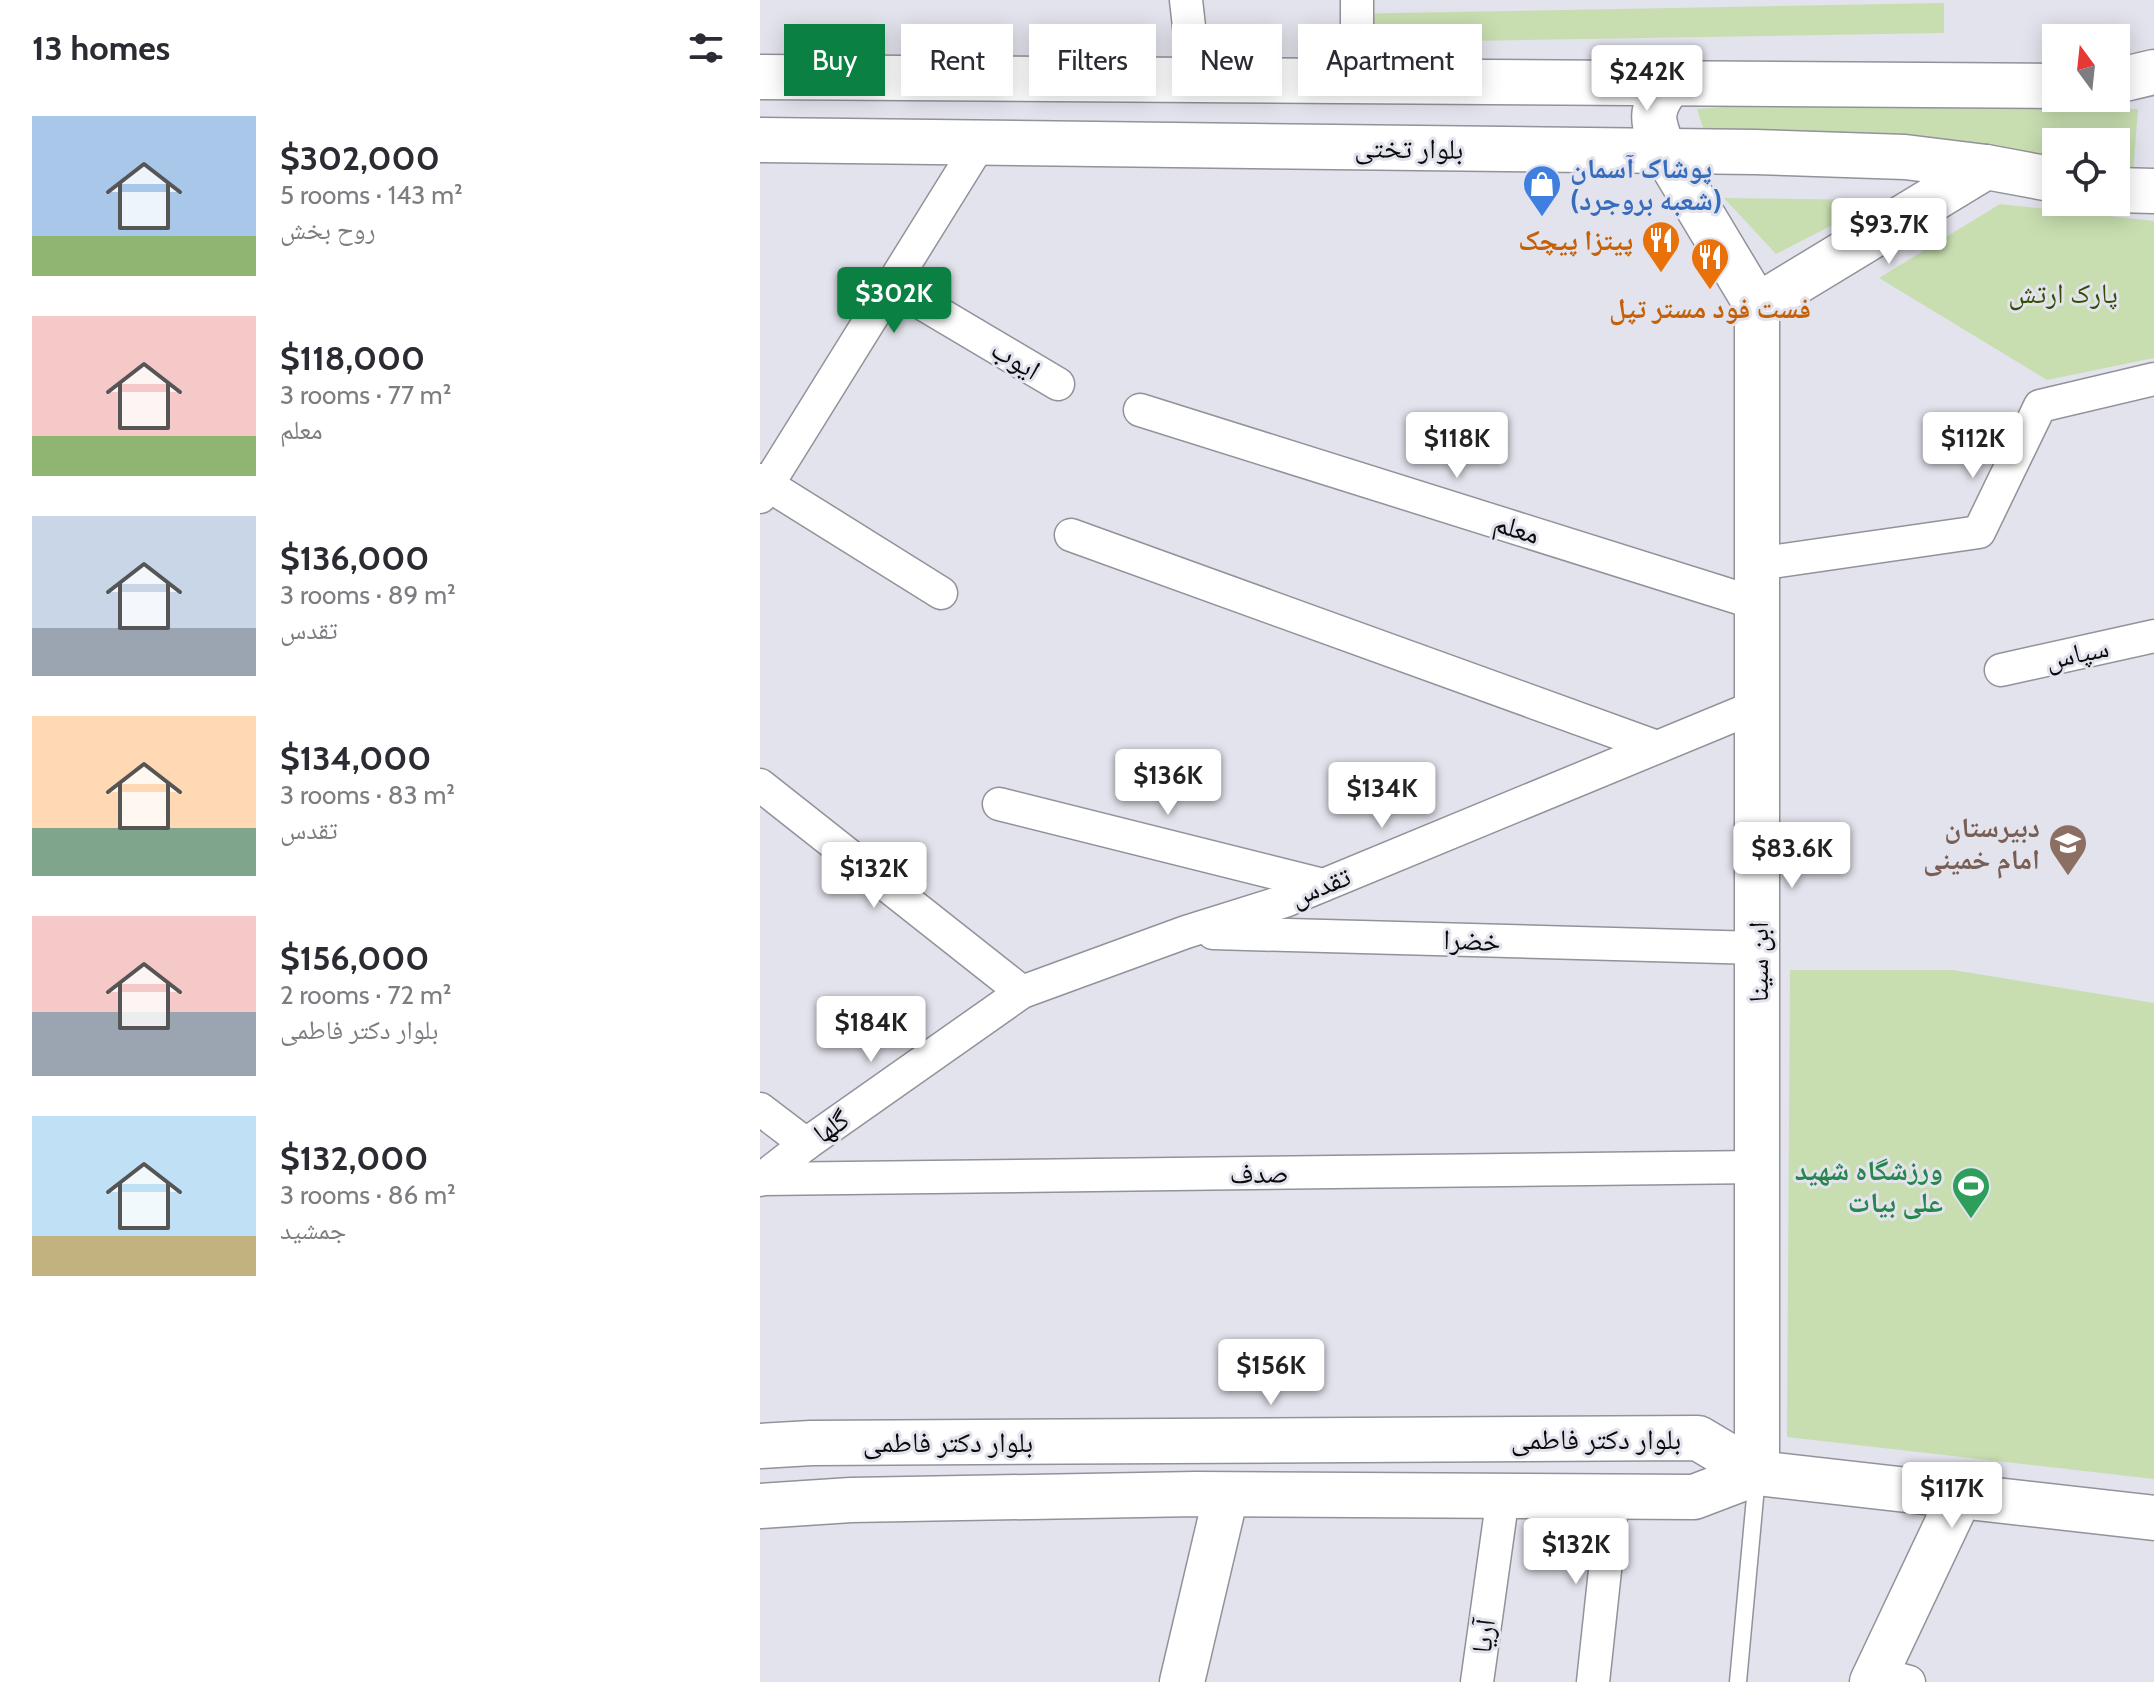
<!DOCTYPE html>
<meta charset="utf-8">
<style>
:root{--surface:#fff;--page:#f2f2f3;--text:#2b2b33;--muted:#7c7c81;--accent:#0b8043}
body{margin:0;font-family:Cabin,"Noto Naskh Arabic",sans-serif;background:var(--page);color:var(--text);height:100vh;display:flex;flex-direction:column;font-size:30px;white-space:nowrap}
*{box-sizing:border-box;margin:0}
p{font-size:26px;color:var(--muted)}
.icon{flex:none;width:44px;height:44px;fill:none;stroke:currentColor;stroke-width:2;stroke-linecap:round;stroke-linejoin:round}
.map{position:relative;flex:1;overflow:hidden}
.sheet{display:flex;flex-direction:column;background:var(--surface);width:760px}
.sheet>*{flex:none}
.hud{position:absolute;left:24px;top:24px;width:760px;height:72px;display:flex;gap:16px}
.needle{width:52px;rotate:345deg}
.controls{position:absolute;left:1282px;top:24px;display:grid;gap:16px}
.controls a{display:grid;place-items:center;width:88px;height:88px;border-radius:0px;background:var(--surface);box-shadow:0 4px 20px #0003;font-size:40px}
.price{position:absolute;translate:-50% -68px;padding:0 18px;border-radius:8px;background:#fff;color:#222;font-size:26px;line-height:52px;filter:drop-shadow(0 2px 4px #0008)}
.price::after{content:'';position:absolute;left:50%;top:48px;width:24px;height:18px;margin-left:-12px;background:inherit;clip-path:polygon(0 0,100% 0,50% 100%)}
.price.on{background:var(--accent);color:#fff}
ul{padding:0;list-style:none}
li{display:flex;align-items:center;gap:24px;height:200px;padding:0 32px}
li span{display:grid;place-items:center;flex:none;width:224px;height:160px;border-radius:0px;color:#555}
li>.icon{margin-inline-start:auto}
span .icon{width:96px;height:96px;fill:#fffc;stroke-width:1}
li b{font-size:34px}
h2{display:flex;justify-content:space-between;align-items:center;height:96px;padding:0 32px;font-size:34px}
.chip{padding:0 28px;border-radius:0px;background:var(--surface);box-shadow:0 4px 20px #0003;font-size:28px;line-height:72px}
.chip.on{background:var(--accent);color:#fff}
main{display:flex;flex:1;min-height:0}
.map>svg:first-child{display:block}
</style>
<main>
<section class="sheet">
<h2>13 homes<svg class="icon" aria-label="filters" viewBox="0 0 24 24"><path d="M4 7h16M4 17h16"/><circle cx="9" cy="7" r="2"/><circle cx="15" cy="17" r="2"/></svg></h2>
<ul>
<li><span style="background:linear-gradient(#a9c7e8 75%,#8fb573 0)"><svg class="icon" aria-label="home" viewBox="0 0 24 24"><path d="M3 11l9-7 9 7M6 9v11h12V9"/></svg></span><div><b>$302,000</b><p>5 rooms · 143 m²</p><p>روح بخش</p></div></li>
<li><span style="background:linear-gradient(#f6c9c9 75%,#8fb573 0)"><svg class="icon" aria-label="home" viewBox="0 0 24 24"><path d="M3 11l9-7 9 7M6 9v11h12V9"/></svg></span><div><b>$118,000</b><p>3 rooms · 77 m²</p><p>معلم</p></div></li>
<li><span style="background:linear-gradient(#c9d6e8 70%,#9aa5b1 0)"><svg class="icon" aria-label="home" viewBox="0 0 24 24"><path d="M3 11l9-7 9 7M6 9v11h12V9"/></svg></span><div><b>$136,000</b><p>3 rooms · 89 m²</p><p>تقدس</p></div></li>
<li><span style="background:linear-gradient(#ffd9b3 70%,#7fa58c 0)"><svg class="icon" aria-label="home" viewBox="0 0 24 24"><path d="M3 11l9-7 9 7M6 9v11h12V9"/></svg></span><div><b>$134,000</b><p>3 rooms · 83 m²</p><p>تقدس</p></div></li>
<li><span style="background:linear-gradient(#f6c9c9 60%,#9aa5b1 0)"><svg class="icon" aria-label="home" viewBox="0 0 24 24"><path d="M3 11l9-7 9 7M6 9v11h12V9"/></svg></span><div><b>$156,000</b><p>2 rooms · 72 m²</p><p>بلوار دکتر فاطمی</p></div></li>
<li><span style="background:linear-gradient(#bfe0f5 75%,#c2b280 0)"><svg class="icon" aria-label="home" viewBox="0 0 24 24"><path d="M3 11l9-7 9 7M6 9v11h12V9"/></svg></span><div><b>$132,000</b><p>3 rooms · 86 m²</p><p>جمشید</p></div></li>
</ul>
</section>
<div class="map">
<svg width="1394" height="1682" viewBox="0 0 1394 1682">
<rect width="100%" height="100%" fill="#e2e3ec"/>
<g fill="#c8deb0">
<path d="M 1184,3 L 1184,33 L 581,43 L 581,14 Z"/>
<path d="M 965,107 L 1378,109 L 1373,174 L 1356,172 L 1356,142 L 1296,142 L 1296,165 L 944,131 L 937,109 Z"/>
<path d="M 964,198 L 965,198 L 1121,200 L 1016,254 Z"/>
<path d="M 1240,204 L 1394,221 L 1394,358 L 1287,380 L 1119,278 Z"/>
<path d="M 1030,970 L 1193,970 L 1394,1003 L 1394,1479 L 1027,1437 Z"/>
</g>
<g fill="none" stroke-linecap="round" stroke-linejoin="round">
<defs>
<path id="lane" d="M 978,1682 L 997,1476"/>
<g id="street">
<path d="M 426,0 L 435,80"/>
<path d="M 597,0 L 597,81"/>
<path d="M 131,285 L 298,384"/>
<path d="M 380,410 L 998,604"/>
<path d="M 0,480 L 181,593"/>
<path d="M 0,497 L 220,143"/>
<path d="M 311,535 L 897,747"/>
<path d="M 997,564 L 1219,532 L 1280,406 L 1394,379"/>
<path d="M 1241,670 L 1394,636"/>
<path d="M 0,785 L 262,992"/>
<path d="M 239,804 L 563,885"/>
<path d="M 453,933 L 998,948"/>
<path d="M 0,1109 L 46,1144"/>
<path d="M 0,1179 L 997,1167"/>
<path d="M 0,1180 L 46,1144 L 262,992 L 426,932 L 525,901 L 997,706"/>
<path d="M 1116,1673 L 1149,1682"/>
<path d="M 717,1682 L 743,1496"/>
<path d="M 833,1682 L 853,1496"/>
</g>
<g id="secondary">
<path d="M 0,77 L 1296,86"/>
<path d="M 1356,81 L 1394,72"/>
<path d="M 910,84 C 888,110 892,121 904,151 L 997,306 L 997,1473"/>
<path d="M 0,140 L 995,152 L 1145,157 L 1226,167 L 1296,180"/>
<path d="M 1356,190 L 1394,191"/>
<path d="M 997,306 L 1226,167"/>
<path d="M 0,1446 L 51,1443 L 938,1438 L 997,1473 L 1394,1518"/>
<path d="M 0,1506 L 91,1500 L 436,1494 L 934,1497 L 997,1473"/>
<path d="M 422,1682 L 466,1495"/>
<path d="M 1112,1682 L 1200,1496"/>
</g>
</defs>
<use href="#lane" stroke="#91929a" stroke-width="19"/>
<use href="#street" stroke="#91929a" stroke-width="35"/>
<use href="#secondary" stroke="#91929a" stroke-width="47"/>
<use href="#lane" stroke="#fff" stroke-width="16"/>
<use href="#street" stroke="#fff" stroke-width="32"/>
<use href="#secondary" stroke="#fff" stroke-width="44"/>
</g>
<defs>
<symbol id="shop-pin" viewBox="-11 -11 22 30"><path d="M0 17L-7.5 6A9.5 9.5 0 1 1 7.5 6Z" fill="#3f7fe0" stroke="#e2e3ec"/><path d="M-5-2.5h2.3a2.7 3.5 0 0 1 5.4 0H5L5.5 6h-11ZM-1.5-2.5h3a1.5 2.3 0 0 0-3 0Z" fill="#fff"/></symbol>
<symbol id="restaurant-pin" viewBox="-11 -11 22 30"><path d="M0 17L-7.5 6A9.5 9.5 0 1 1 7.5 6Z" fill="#e8710a" stroke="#e2e3ec"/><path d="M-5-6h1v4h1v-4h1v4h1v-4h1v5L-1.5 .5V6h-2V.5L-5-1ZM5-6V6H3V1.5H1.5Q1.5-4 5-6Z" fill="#fff"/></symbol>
<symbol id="school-pin" viewBox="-11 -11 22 30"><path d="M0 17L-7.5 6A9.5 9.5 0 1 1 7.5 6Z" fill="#8d6e63" stroke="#e2e3ec"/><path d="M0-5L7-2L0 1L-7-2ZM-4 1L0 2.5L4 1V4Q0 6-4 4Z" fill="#fff"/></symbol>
<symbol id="stadium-pin" viewBox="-11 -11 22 30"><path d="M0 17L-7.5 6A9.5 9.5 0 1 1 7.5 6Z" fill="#2e9e5b" stroke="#e2e3ec"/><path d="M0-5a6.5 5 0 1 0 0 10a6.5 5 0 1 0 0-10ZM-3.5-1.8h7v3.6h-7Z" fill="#fff"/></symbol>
</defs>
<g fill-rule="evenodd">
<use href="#shop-pin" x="760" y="162" width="44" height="60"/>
<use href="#restaurant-pin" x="879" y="218" width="44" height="60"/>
<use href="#restaurant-pin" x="928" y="235" width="44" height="60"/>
<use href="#school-pin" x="1286" y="821" width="44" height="60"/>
<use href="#stadium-pin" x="1189" y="1164" width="44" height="60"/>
</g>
<g text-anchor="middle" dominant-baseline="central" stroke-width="6" stroke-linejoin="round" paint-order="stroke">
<g font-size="28" fill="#0b0b0e" stroke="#e2e3ec">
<text transform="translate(649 148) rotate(1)">بلوار تختی</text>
<text transform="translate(256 359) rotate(31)">ایوب</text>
<text transform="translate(757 528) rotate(17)">معلم</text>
<text transform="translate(1317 653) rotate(-12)">سپاس</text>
<text transform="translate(560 886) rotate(-22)">تقدس</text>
<text transform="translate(712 940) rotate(2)">خضرا</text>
<text transform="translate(998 962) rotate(-90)">ابن سینا</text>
<text transform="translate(71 1126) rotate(-35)">گلها</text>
<text transform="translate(499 1173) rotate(-1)">صدف</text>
<text x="836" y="1439">بلوار دکتر فاطمی</text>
<text x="188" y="1442">بلوار دکتر فاطمی</text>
<text transform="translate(723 1636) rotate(-82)">آریا</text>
</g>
<g font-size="28" font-weight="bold" fill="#366cbe" stroke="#e2e3ec" text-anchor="start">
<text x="810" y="168">پوشاک آسمان<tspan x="810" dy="32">(شعبه بروجرد)</tspan></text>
</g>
<g font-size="28" font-weight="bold" fill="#c56008" stroke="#e2e3ec" text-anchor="end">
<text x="873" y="240">پیتزا پیچک</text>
<text x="950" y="308" text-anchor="middle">فست فود مستر تپل</text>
</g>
<g font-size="28" fill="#344d03" stroke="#e2e3ec">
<text x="1303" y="293">پارک ارتش</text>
</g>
<g font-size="28" font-weight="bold" fill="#785e54" stroke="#e2e3ec" text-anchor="end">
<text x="1280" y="827">دبیرستان<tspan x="1280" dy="32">امام خمینی</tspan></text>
</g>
<g font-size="28" font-weight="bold" fill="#27864d" stroke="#e2e3ec" text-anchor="end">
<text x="1183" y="1170">ورزشگاه شهید<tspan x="1183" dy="32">علی بیات</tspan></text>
</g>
</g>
</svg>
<div class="controls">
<a><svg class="needle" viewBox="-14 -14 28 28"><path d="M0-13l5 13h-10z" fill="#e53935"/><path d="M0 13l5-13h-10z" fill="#7c7c81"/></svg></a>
<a><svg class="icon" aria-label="locate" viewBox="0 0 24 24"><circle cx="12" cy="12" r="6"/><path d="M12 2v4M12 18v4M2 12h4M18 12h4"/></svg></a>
</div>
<b class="price" style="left:887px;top:113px">$242K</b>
<b class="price" style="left:1129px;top:266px">$93.7K</b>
<b class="price on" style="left:134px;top:335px">$302K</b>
<b class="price" style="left:697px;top:480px">$118K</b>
<b class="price" style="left:1213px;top:480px">$112K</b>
<b class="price" style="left:408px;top:817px">$136K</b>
<b class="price" style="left:622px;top:830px">$134K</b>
<b class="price" style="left:1032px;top:890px">$83.6K</b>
<b class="price" style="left:114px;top:910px">$132K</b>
<b class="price" style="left:111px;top:1064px">$184K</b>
<b class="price" style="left:511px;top:1407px">$156K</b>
<b class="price" style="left:1192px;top:1530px">$117K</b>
<b class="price" style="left:816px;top:1586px">$132K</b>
<div class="hud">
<a class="chip on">Buy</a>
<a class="chip">Rent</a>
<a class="chip">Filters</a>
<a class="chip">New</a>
<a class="chip">Apartment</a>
</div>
</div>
</main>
